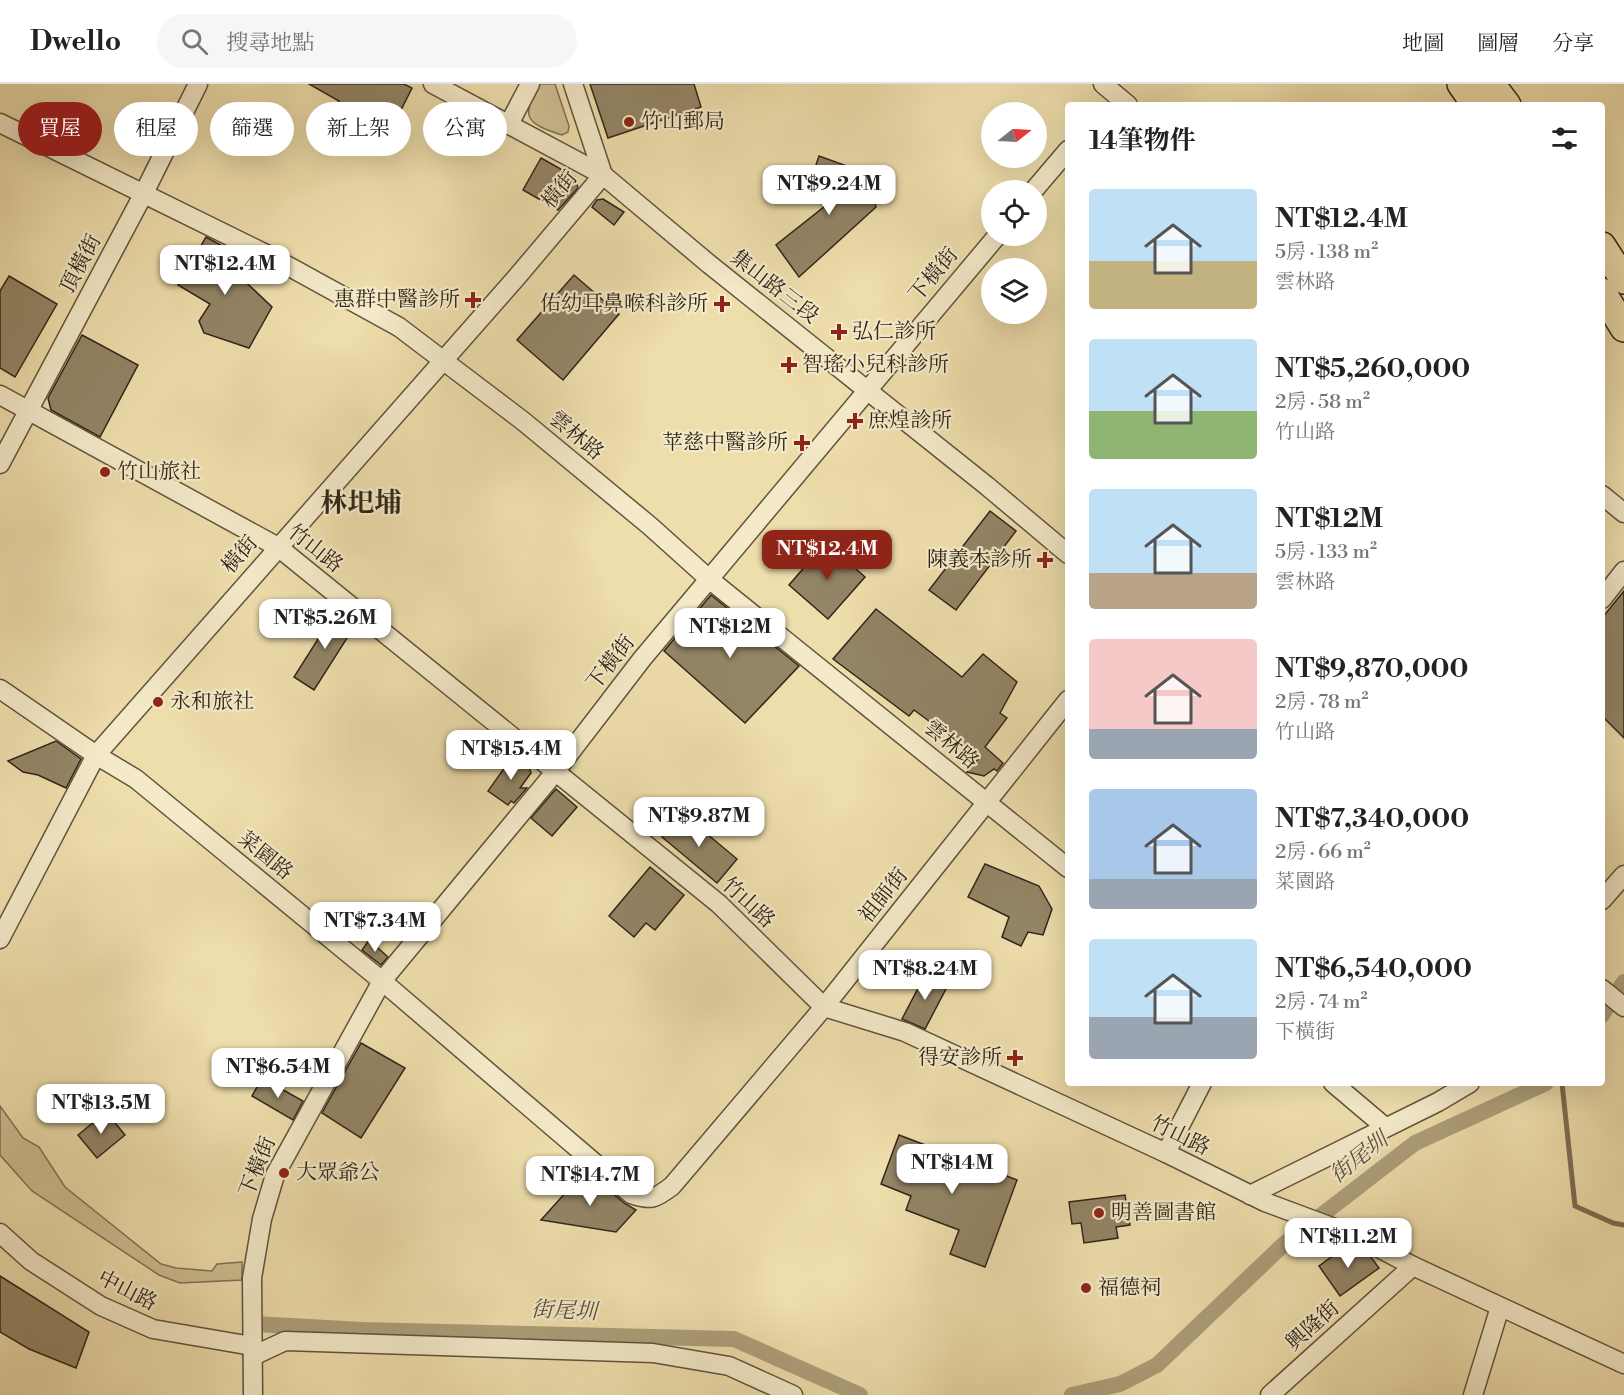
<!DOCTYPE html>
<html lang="zh-TW">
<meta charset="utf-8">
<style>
:root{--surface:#fff;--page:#f6f6f6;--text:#222;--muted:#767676;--line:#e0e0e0;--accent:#8f2418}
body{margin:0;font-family:"Libre Bodoni","Noto Serif TC",serif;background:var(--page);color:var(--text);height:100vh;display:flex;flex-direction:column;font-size:22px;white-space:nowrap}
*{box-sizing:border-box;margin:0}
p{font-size:20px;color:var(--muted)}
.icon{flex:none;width:33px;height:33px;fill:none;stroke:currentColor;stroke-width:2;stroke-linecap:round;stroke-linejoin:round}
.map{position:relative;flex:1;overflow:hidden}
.panel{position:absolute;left:1065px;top:18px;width:540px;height:984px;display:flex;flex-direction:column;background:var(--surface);border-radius:6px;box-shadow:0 6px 24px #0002}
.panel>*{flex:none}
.hud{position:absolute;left:18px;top:18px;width:570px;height:54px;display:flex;gap:12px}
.needle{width:39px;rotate:72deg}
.fabs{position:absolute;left:981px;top:18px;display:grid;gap:12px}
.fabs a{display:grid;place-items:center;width:66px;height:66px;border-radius:50%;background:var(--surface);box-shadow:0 6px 24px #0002;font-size:30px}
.price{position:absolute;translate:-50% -51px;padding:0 14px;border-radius:12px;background:#fff;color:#222;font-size:20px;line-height:39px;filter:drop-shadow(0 2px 3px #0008)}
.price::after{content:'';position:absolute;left:50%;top:36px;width:18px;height:14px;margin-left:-9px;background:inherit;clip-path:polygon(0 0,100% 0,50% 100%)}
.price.selected{background:var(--accent);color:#fff}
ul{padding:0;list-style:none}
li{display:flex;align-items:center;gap:18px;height:150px;padding:0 24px}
li span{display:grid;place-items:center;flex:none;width:168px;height:120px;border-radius:6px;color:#555}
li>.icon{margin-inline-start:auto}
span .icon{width:72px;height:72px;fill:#fffc;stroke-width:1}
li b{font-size:26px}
h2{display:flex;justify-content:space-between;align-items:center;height:72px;padding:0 24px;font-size:26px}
.tag{padding:0 21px;border-radius:27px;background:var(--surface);box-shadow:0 6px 24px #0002;font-size:21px;line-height:54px}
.tag.selected{background:var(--accent);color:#fff}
header{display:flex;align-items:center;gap:36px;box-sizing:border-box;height:84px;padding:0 30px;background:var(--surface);border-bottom:2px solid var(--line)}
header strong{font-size:28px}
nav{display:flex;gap:33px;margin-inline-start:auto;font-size:21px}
.search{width:420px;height:54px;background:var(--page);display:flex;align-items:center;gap:15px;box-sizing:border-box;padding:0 21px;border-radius:33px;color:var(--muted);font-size:22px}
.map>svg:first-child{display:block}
</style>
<header>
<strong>Dwello</strong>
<div class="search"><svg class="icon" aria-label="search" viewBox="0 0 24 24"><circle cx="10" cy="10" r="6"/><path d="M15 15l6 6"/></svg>搜尋地點</div>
<nav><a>地圖</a><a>圖層</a><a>分享</a></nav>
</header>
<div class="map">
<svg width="1624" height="1311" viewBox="0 0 1624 1311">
<rect width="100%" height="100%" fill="#eedeac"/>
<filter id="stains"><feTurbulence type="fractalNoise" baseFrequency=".00333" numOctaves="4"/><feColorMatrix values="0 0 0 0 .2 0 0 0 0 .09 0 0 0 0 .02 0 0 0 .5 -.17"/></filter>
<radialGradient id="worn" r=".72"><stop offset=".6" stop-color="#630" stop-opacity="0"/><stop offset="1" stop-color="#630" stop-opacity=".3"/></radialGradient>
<g fill="#cebf93" stroke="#7f7256" stroke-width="1.5">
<path d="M 540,0 L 555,0 L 569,42 L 568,48 L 562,51 C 527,40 519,33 540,0 Z"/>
<path d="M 0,1022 L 23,1054 L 39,1063 L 65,1103 L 161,1180 L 176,1184 L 212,1187 L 217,1180 L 242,1178 L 242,1196 L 180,1199 L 159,1191 L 32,1107 L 0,1071 Z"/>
</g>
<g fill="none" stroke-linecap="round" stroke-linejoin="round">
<path stroke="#7b6e54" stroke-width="5" d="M 1562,999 L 1575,1122 L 1613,1139 L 1624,1141"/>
<g stroke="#ad9f7a" stroke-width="16">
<path d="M 1602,931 L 1624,898"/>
<path d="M 255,1240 L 362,1246 L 734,1255 L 860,1311"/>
<path d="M 1072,1311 L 1120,1300 L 1157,1281 L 1283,1161 L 1415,1059 L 1546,999"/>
</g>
</g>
<g fill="#938566" stroke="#30251a" stroke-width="1.5">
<path d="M 309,0 L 404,0 L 412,4 L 392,44 L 369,32 L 350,66 L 333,67 L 317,59 L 339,17 Z"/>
<path d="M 590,0 L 694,0 L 701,23 L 608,54 Z"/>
<path d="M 819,72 L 866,89 L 876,123 L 799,193 L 776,161 L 844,107 L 813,90 Z"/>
<path d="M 541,74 L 575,93 L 578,104 L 558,126 L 523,106 Z"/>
<path d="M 603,115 L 624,128 L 614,141 L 592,123 L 597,116 Z"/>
<path d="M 206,153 L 237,170 L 230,183 L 272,223 L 249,264 L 204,249 L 199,237 L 210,220 L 178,201 Z"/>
<path d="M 574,191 L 619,230 L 563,296 L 517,256 Z"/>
<path d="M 9,192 L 57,220 L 15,293 L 0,284 L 0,207 Z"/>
<path d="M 82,251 L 138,281 L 100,353 L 51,326 L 48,314 Z"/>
<path d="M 990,427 L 1016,447 L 956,526 L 929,506 Z"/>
<path d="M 826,458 L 865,493 L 828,535 L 789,501 Z"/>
<path d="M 1624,507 L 1624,654 L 1602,632 L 1602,534 Z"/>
<path d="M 711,511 L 799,582 L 745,639 L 664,567 Z"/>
<path d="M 337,525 L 356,540 L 314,606 L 294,593 Z"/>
<path d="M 876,525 L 962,593 L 983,570 L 1017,598 L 1000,629 L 1007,634 L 985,663 L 1003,679 L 997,687 L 994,685 L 984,692 L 967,688 L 979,674 L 914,626 L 909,632 L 833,575 Z"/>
<path d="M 56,657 L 81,675 L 66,704 L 38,691 L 23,688 L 8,677 Z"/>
<path d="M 515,669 L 528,680 L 531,689 L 520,704 L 527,704 L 514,719 L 511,717 L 508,721 L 488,707 Z"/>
<path d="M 556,705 L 577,723 L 552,752 L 531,734 Z"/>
<path d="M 682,729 L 737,775 L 717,799 L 662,753 Z"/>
<path d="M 985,780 L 1039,802 L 1052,825 L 1043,851 L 1028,848 L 1021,862 L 1002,853 L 1009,833 L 968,813 Z"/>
<path d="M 650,783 L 684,811 L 655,846 L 646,839 L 634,853 L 609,832 Z"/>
<path d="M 369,856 L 388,873 L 381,881 L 362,866 Z"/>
<path d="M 926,889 L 948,901 L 925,945 L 902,935 Z"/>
<path d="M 361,959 L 405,984 L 361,1054 L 322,1029 Z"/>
<path d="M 262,994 L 303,1017 L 293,1036 L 252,1012 Z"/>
<path d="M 106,1028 L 125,1051 L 97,1074 L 78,1051 Z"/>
<path d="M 899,1051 L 1017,1096 L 985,1183 L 950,1170 L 959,1146 L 906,1126 L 911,1112 L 881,1100 Z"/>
<path d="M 586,1086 L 624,1119 L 636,1126 L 616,1148 L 541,1136 Z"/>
<path d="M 1125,1111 L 1130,1141 L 1116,1143 L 1118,1154 L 1084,1159 L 1081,1139 L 1072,1140 L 1069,1118 Z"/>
<path d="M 1348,1161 L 1371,1173 L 1379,1184 L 1340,1212 L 1319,1182 Z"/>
<path d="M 0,1192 L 89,1248 L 76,1284 L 29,1265 L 0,1248 Z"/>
</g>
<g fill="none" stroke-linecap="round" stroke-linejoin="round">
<defs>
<g id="minor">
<path d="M 433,0 L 603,91 L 709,180 L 987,402 L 1068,470"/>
<path d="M 1103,0 L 1128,21"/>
<path d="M 0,39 L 270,172 L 399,243 L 523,337 L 650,442 L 709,495 L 1068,784"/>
<path d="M 509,40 L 530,0"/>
<path d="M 1034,106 L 1068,66"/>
<path d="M 0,311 L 278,463 L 719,820 L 824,923 L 905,948 L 1166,1069 L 1265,1118 L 1356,1152 L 1413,1182 L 1624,1280"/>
<path d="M 0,380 L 144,109 L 198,0"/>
<path d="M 1602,411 L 1624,429"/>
<path d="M 1602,515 L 1624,487"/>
<path d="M 0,605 L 96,671 L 136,695 L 382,897 L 631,1110 C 651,1117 655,1115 672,1102 L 824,923 L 1068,616"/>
<path d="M 1602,816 L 1624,791"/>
<path d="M 0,855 L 96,671 L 516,194 L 603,91 L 573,0"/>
<path d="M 1602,905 L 1624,923"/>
<path d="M 1333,999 L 1385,1043"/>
<path d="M 1166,1069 L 1202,999"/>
<path d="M 1250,1111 L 1438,1018 L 1470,999"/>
<path d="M 0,1149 L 31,1177 L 101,1222 L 153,1245 L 252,1262"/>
<path d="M 253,1272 L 285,1257 L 653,1269 L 729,1282 L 793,1311"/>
<path d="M 253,1311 L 252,1194 L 262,1135 L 275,1091 L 382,897 L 556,687 L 642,575 L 997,152"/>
<path d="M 1270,1311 L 1413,1182"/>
<path d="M 1473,1311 L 1500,1223"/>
</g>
<g id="primary">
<path d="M 1461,0 L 1476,21"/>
<path d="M 1491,0 L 1507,21"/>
<path d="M 1602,162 L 1624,196"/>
<path d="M 1602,208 L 1624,244"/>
</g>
</defs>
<use href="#minor" stroke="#60533e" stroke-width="21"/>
<use href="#primary" stroke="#30251a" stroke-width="30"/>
<use href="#minor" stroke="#f4eac9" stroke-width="18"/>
<use href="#primary" stroke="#eedeac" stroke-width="27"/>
</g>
<g fill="#8f2418" stroke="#f4eac9" stroke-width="2">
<circle cx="629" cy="38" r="6"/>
<path d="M470 207h6v6h6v6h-6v6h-6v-6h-6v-6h6z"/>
<path d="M719 211h6v6h6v6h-6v6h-6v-6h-6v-6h6z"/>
<path d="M836 239h6v6h6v6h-6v6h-6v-6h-6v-6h6z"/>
<path d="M786 272h6v6h6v6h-6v6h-6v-6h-6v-6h6z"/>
<path d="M852 328h6v6h6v6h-6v6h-6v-6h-6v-6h6z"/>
<path d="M799 350h6v6h6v6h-6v6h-6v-6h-6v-6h6z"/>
<circle cx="105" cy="388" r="6"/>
<path d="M1042 467h6v6h6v6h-6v6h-6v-6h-6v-6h6z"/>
<circle cx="158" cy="618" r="6"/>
<path d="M1012 965h6v6h6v6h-6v6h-6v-6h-6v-6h6z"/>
<circle cx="284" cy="1089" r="6"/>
<circle cx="1099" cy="1129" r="6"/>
<circle cx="1086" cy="1204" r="6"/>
</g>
<g text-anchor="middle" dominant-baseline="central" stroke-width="4.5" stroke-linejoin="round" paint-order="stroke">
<g font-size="21" fill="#30251a" stroke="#f4eac9" text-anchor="start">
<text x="641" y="38">竹山郵局</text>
<text x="460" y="216" text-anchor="end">惠群中醫診所</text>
<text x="708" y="220" text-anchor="end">佑幼耳鼻喉科診所</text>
<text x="852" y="248">弘仁診所</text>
<text x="802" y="281">智瑤小兒科診所</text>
<text x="868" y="337">庶煌診所</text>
<text x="788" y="359" text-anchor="end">苹慈中醫診所</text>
<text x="117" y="388">竹山旅社</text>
<text x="1032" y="476" text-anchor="end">陳義本診所</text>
<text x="170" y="618">永和旅社</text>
<text x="1002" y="974" text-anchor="end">得安診所</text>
<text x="296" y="1089">大眾爺公</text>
<text x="1111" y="1129">明善圖書館</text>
<text x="1098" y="1204">福德祠</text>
</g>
<g font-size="21" fill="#30251a" stroke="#f4eac9">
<text transform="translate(560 106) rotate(-50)">橫街</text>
<text transform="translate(81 180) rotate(-62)">頂橫街</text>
<text transform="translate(934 191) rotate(-50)">下橫街</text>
<text transform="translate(774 203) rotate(38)">集山路三段</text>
<text transform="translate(576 352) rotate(40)">雲林路</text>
<text transform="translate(315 465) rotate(38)">竹山路</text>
<text transform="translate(240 471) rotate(-49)">橫街</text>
<text transform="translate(611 579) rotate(-52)">下橫街</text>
<text transform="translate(951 661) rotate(40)">雲林路</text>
<text transform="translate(265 772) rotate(39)">菜園路</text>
<text transform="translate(884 812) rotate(-51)">祖師街</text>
<text transform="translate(748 819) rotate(43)">竹山路</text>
<text transform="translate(1180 1052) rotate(26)">竹山路</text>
<text transform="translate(258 1083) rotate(-68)">下橫街</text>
<text transform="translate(127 1207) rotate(27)">中山路</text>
<text transform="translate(1313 1242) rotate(-42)">興隆街</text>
</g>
<g font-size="22" font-style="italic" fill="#5c503c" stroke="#f4eac9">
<text transform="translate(1359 1074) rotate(-38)">街尾圳</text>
<text transform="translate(564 1227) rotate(2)">街尾圳</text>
</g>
<g font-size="27" font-weight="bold" fill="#30251a" stroke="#f4eac9">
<text x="361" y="420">林圯埔</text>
</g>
</g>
<rect width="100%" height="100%" filter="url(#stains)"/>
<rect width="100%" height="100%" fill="url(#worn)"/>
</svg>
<div class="fabs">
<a><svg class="needle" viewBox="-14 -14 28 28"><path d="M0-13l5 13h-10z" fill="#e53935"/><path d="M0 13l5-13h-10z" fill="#767676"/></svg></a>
<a><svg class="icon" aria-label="locate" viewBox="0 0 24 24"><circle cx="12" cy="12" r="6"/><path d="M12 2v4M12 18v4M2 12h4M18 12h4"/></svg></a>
<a><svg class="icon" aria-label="layers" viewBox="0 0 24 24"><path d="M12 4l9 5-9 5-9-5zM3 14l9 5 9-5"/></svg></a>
</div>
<b class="price" style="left:829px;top:132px">NT$9.24M</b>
<b class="price" style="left:225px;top:212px">NT$12.4M</b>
<b class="price selected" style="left:827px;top:497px">NT$12.4M</b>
<b class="price" style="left:325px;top:566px">NT$5.26M</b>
<b class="price" style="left:730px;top:575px">NT$12M</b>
<b class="price" style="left:511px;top:697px">NT$15.4M</b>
<b class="price" style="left:699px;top:764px">NT$9.87M</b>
<b class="price" style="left:375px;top:869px">NT$7.34M</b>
<b class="price" style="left:925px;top:917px">NT$8.24M</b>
<b class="price" style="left:278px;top:1015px">NT$6.54M</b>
<b class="price" style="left:101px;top:1051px">NT$13.5M</b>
<b class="price" style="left:952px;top:1111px">NT$14M</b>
<b class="price" style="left:590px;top:1123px">NT$14.7M</b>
<b class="price" style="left:1348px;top:1185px">NT$11.2M</b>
<div class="hud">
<a class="tag selected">買屋</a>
<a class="tag">租屋</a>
<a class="tag">篩選</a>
<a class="tag">新上架</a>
<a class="tag">公寓</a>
</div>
<section class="panel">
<h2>14筆物件<svg class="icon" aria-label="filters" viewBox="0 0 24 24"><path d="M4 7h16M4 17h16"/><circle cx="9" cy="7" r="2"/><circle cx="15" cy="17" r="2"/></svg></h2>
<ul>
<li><span style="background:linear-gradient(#bfe0f5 60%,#c2b280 0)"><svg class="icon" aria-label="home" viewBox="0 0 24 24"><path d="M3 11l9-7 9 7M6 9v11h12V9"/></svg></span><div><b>NT$12.4M</b><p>5房 · 138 m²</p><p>雲林路</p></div></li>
<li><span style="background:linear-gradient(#bfe0f5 60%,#8fb573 0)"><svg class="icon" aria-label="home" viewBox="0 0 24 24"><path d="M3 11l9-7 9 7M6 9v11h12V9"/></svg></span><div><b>NT$5,260,000</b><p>2房 · 58 m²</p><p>竹山路</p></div></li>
<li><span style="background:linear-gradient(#bfe0f5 70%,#b9a48a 0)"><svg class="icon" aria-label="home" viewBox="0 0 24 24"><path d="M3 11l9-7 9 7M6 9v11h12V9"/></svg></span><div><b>NT$12M</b><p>5房 · 133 m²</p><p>雲林路</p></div></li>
<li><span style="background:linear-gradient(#f6c9c9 75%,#9aa5b1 0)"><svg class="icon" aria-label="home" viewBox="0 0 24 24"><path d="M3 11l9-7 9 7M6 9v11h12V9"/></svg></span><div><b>NT$9,870,000</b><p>2房 · 78 m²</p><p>竹山路</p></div></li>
<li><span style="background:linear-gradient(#a9c7e8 75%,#9aa5b1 0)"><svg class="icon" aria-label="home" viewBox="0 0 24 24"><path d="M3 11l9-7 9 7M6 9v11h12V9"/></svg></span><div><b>NT$7,340,000</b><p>2房 · 66 m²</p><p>菜園路</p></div></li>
<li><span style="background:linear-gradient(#bfe0f5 65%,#9aa5b1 0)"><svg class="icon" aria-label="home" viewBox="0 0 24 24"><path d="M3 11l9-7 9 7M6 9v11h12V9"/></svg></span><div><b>NT$6,540,000</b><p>2房 · 74 m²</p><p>下橫街</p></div></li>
</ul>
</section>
</div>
